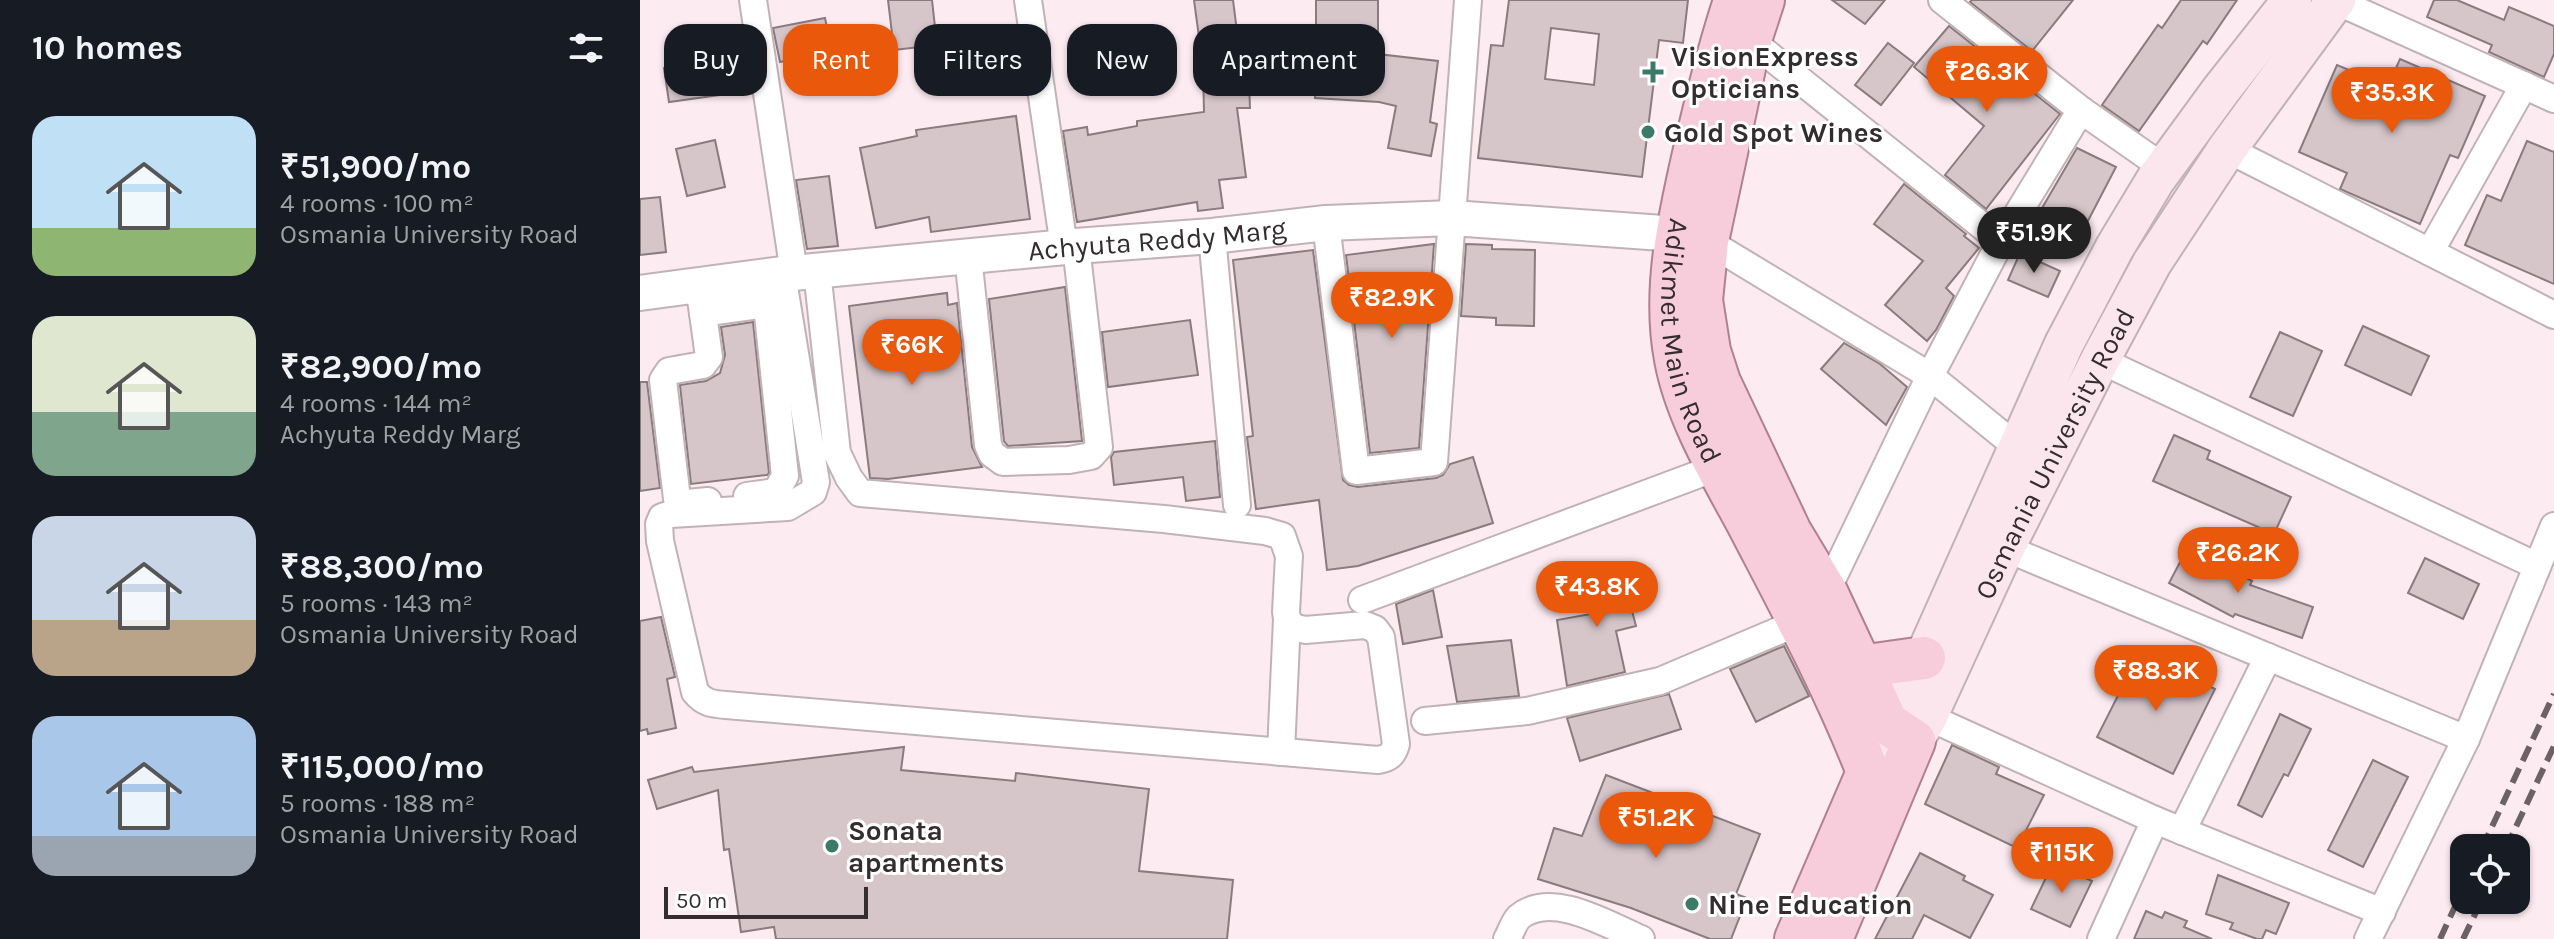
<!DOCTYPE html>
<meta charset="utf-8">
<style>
:root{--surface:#171b24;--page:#20242c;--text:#f1f3f6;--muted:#9ea1a6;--accent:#ea580c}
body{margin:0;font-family:Karla,sans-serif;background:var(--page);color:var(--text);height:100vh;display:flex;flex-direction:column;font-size:30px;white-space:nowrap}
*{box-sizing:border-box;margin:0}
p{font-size:26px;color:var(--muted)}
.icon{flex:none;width:44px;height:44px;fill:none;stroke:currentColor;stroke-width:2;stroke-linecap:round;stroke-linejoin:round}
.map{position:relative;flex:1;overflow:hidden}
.sheet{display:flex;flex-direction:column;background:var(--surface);width:640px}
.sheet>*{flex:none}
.guide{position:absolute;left:24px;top:24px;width:760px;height:72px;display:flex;gap:16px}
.tools{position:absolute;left:1810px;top:834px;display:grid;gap:16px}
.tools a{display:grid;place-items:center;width:80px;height:80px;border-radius:16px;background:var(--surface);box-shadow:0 2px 6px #0004;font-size:40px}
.scale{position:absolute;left:24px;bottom:20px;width:204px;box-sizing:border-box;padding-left:8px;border:4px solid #342d2f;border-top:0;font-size:22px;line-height:28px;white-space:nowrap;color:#342d2f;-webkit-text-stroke:6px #fff;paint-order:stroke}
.price{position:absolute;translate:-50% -68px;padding:0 18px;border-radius:28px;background:var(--accent);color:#fff;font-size:26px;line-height:52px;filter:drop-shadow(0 2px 4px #0008)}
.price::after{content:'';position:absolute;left:50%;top:48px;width:24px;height:18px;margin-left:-12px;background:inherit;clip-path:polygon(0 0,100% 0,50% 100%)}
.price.active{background:#222;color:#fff}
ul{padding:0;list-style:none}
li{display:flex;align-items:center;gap:24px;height:200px;padding:0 32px}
li span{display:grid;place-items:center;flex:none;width:224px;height:160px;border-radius:24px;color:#555}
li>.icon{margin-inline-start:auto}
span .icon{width:96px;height:96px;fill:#fffc;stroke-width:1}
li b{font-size:34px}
h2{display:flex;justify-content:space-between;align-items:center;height:96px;padding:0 32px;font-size:34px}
.pill{padding:0 28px;border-radius:24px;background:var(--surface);box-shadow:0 2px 6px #0004;font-size:28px;line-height:72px}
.pill.active{background:var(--accent);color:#fff}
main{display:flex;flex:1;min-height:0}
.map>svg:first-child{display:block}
</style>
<main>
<section class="sheet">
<h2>10 homes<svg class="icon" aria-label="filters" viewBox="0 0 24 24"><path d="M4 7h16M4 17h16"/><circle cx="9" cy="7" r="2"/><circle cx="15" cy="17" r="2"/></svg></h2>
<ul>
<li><span style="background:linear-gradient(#bfe0f5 70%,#8fb573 0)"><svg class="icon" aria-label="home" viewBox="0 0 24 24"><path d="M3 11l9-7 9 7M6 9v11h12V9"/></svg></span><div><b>₹51,900/mo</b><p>4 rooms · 100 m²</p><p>Osmania University Road</p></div></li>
<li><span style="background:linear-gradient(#dfe7d0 60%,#7fa58c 0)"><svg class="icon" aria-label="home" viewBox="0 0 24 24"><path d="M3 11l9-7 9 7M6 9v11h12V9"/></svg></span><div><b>₹82,900/mo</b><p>4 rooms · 144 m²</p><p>Achyuta Reddy Marg</p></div></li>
<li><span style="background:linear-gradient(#c9d6e8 65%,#b9a48a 0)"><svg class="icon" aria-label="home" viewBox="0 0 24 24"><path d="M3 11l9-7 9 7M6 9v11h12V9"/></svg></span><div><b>₹88,300/mo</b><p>5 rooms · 143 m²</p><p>Osmania University Road</p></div></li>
<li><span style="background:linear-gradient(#a9c7e8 75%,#9aa5b1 0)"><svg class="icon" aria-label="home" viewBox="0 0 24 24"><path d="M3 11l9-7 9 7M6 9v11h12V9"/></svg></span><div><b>₹115,000/mo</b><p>5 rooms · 188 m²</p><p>Osmania University Road</p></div></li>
</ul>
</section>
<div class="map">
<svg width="1914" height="939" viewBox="0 0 1914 939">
<rect width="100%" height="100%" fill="#fcebf0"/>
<g fill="#d6c6ca" stroke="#897b7f" stroke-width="2" fill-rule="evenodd">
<path d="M 248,0 L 292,0 L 297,45 L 254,50 Z"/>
<path d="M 554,0 L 593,0 L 598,39 L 604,39 L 609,83 L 610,108 L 597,108 L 606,177 L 579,180 L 583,208 L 558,211 L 557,202 L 437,222 L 423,131 L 447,127 L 448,135 L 497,126 L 497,121 L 564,112 L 563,67 Z"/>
<path d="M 676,0 L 738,0 L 738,54 L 798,61 L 790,122 L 797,124 L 791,156 L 748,148 L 756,106 L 739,102 L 675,98 L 679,37 L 676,37 Z"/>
<path d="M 869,0 L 1048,0 L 1043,43 L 1019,40 L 1002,177 L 838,158 L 851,45 L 863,46 ZM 911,28 L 959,34 L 954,85 L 905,79 Z"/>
<path d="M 1192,0 L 1245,0 L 1225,24 Z"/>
<path d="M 1332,0 L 1433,0 L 1392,51 L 1330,2 Z"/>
<path d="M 1541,0 L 1597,0 L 1567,44 L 1563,41 L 1499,131 L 1462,105 L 1518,25 L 1522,28 Z"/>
<path d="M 1794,0 L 1817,0 L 1864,20 L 1869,7 L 1914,26 L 1914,54 L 1904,77 L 1849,52 L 1852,45 L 1787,17 Z"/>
<path d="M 185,18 L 192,52 L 140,62 L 133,28 Z"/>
<path d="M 1309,26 L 1420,114 L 1346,209 L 1305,175 L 1344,126 L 1274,67 Z"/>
<path d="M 1248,43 L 1274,63 L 1241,105 L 1215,85 Z"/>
<path d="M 105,58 L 109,91 L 29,102 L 24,68 Z"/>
<path d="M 1760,59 L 1845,96 L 1818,158 L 1810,155 L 1780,224 L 1700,189 L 1707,173 L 1659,152 L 1697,65 L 1748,86 Z"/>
<path d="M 376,116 L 390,219 L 291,232 L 289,217 L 236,228 L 220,148 L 277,136 L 276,130 Z"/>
<path d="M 75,140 L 85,187 L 47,196 L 36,149 Z"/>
<path d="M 1887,141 L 1914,152 L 1914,284 L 1825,245 L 1847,195 L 1861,201 Z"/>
<path d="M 1437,148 L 1476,167 L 1438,240 L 1398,215 Z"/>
<path d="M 189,176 L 198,246 L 167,249 L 156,180 Z"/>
<path d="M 1264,184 L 1326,234 L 1324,236 L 1339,248 L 1306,288 L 1314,296 L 1296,330 L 1287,341 L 1245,305 L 1283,261 L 1234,224 Z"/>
<path d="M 20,197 L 26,252 L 0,255 L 0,199 Z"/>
<path d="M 794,244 L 779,448 L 730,453 L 706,255 Z"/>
<path d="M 826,244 L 852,245 L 852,249 L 895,250 L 894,326 L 856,325 L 856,318 L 821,316 Z"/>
<path d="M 673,250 L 703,480 L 709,485 L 718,487 L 796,478 L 803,475 L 810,464 L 833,457 L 853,523 L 718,566 L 687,570 L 679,500 L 616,509 L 607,437 L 613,436 L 593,260 Z"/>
<path d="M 1380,253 L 1420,271 L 1408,297 L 1368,280 Z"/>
<path d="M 425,287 L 442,441 L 368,446 L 364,441 L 349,299 Z"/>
<path d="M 307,293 L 308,305 L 317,303 L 332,447 L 342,467 L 248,479 L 230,478 L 209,306 Z"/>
<path d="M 550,320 L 558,375 L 468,387 L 462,332 Z"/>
<path d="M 113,322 L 129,473 L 127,475 L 51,484 L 40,385 L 66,381 L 80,373 L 85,355 L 81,327 Z"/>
<path d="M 1723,326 L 1789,356 L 1771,395 L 1705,365 Z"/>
<path d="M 1640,332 L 1682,351 L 1653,416 L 1610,397 Z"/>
<path d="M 1204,343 L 1240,364 L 1267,387 L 1246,425 L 1181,369 Z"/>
<path d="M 0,382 L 7,382 L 20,488 L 0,491 Z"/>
<path d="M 1534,435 L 1570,451 L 1567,459 L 1651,497 L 1634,534 L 1513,481 Z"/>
<path d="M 575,441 L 580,497 L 546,501 L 543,477 L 474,485 L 471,457 L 474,452 Z"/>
<path d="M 1548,547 L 1612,581 L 1610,585 L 1673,607 L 1662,638 L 1595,614 L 1593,617 L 1529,583 Z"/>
<path d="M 1785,558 L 1839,584 L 1823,619 L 1768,593 Z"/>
<path d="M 980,565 L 996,626 L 976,631 L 985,672 L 927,686 L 917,620 L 951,614 L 941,576 Z"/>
<path d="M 793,590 L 802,637 L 763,644 L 756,604 Z"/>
<path d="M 21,617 L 35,677 L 27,679 L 36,728 L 8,734 L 7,729 L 0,731 L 0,621 Z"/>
<path d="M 871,640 L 879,696 L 817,702 L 807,646 Z"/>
<path d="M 1144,646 L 1169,696 L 1116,722 L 1090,669 Z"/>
<path d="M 1500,652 L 1575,689 L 1533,774 L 1457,737 Z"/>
<path d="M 1029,694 L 1041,729 L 940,761 L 927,718 Z"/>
<path d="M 1640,714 L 1671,729 L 1648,776 L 1644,774 L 1622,817 L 1598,805 Z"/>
<path d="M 1312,745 L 1359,767 L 1356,774 L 1404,795 L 1377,848 L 1285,804 Z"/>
<path d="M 264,747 L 261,770 L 375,781 L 376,773 L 509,789 L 499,871 L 593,880 L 587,939 L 136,939 L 134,927 L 101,932 L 89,849 L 84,850 L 78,790 L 17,809 L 8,780 L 52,767 L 54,772 Z"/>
<path d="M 1733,760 L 1768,777 L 1723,867 L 1688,850 Z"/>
<path d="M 966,775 L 1120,834 L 1096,894 L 1107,898 L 1091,939 L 1070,939 L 991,908 L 898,879 L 914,828 L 942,836 Z"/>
<path d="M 1280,853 L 1325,876 L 1323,880 L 1353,895 L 1330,938 L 1284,915 L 1272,939 L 1235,939 Z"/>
<path d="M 1413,863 L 1452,881 L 1430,927 L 1391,909 Z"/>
<path d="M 1578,875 L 1649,903 L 1636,934 L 1626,930 L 1622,939 L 1617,939 L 1590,929 L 1593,923 L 1566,914 Z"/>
<path d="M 1506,911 L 1522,918 L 1525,912 L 1547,921 L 1544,927 L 1572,939 L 1494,939 Z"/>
</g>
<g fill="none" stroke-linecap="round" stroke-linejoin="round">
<defs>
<g id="minor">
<path d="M 113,0 L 154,273"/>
<path d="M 388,0 L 424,247"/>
<path d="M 1302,0 L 1441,110 L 1524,168"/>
<path d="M 1696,1 L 1914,99"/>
<path d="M 1110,40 L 1361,241"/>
<path d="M 1587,149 L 1914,315"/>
<path d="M 686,223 L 716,471 L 794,462 L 828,0"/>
<path d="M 572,236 L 597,505"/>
<path d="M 1067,241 L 1290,376 L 1377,447"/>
<path d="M 1790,252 L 1884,85"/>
<path d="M 328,256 L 348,445 L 352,454 L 363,462 L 429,460 L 451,456 L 459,447 L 436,246"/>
<path d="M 142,274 L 176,482 L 173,492 L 148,507 L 31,514 L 22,517 L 19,524 L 20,541 L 55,692 C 64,703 72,704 86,705 L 738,760 C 749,758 753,755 756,744 L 741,637 L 735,629 L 725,625 L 665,630 L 653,627 L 647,619 L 646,612 L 649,556 L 642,536 L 625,531 L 524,519 L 220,493 L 209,478 L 197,453 L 177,271"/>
<path d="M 59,285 L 69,357 L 63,365 L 29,371 L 23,380 L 37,499 L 47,503 L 68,501"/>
<path d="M 63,313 L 127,304"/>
<path d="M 1460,360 L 1897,566"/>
<path d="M 107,496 L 136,492 L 145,476 L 124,277"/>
<path d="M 1365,548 L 1826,739"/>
<path d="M 1186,592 L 1290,376 L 1361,241 L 1441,110"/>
<path d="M 722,600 L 1078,467"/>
<path d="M 1275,711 L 1515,820 L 1742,912"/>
<path d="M 785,721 L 887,711 L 1020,681 L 1157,623"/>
<path d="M 641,752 L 647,619"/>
<path d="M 1542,831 L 1628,657"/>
<path d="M 867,939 C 871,932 874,922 879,917 C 912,890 968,925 1001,939"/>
<path d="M 1461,939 L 1515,820"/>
<path d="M 1728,939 L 1826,739 L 1914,526"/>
</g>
<g id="tertiary">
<path id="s1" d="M 0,293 L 142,274 L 436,246 L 572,236 L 686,223 L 812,218 L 1037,234"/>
</g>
<g id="secondary">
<path id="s2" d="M 1274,741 L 1287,718 L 1365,548 L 1460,360 L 1512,263 L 1587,149 L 1696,0"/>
<path d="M 1238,746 L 1247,723 L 1284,658 L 1424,344 L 1475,247 L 1516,179 L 1581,90 L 1652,0"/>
</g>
<g id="primary">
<path d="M 1123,0 L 1110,40 L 1067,241 L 1061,300 L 1069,351 L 1079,382 L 1150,532 L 1186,592 L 1247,723 L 1274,741 L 1191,939"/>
<path id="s3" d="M 1095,1 C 1078,52 1066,102 1054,154 C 1039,220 1023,291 1036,359 C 1046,415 1082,475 1109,525 C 1151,606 1195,687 1228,772 L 1255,785"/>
<path d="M 1220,667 L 1284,658"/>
<path d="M 1156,939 L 1228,772"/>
</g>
</defs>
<use href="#minor" stroke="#c1b2b6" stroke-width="30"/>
<use href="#tertiary" stroke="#c1b2b6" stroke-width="38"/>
<use href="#secondary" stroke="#c1b2b6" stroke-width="42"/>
<use href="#primary" stroke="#b0808f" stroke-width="46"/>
<use href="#minor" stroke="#fff" stroke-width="26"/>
<use href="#tertiary" stroke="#fff" stroke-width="34"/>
<use href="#secondary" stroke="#fbe6ed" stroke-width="38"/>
<use href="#primary" stroke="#f7cddb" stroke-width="42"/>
<g stroke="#6c6265" stroke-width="6" stroke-dasharray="16 8" stroke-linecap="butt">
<path d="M 1842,848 L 1914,694"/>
<path d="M 1866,848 L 1914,746"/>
<path d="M 1800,939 L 1824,887"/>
<path d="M 1823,939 L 1842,900"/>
</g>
</g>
<g fill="#3b7a67" stroke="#fff" stroke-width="3">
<path d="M1009 60h8v8h8v8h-8v8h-8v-8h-8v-8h8z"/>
<circle cx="1008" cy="132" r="8"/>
<circle cx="192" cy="846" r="8"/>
<circle cx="1052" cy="904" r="8"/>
</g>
<g text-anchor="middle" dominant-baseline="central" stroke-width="6" stroke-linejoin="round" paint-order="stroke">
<g font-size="28" font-weight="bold" fill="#342d2f" stroke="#fff" text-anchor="start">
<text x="1031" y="56">VisionExpress<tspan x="1031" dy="32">Opticians</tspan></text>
<text x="1024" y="132">Gold Spot Wines</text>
<text x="208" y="830">Sonata<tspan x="208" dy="32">apartments</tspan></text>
<text x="1068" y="904">Nine Education</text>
</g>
<g font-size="28" fill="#342d2f" stroke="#fff">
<text stroke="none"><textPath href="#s1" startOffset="520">Achyuta Reddy Marg</textPath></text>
<text stroke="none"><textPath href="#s3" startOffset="350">Adikmet Main Road</textPath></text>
<text stroke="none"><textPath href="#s2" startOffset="320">Osmania University Road</textPath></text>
</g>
</g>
</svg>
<div class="tools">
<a><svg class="icon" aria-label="locate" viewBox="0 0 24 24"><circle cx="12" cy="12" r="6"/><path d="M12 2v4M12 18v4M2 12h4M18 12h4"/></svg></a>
</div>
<div class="scale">50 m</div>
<b class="price" style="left:1347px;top:114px">₹26.3K</b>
<b class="price" style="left:1752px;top:135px">₹35.3K</b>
<b class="price active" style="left:1394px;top:275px">₹51.9K</b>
<b class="price" style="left:752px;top:340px">₹82.9K</b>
<b class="price" style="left:272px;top:387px">₹66K</b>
<b class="price" style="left:1598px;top:595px">₹26.2K</b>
<b class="price" style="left:957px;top:629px">₹43.8K</b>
<b class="price" style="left:1516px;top:713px">₹88.3K</b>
<b class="price" style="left:1016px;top:860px">₹51.2K</b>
<b class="price" style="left:1422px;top:895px">₹115K</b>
<div class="guide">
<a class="pill">Buy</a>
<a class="pill active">Rent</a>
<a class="pill">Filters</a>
<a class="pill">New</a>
<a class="pill">Apartment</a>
</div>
</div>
</main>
